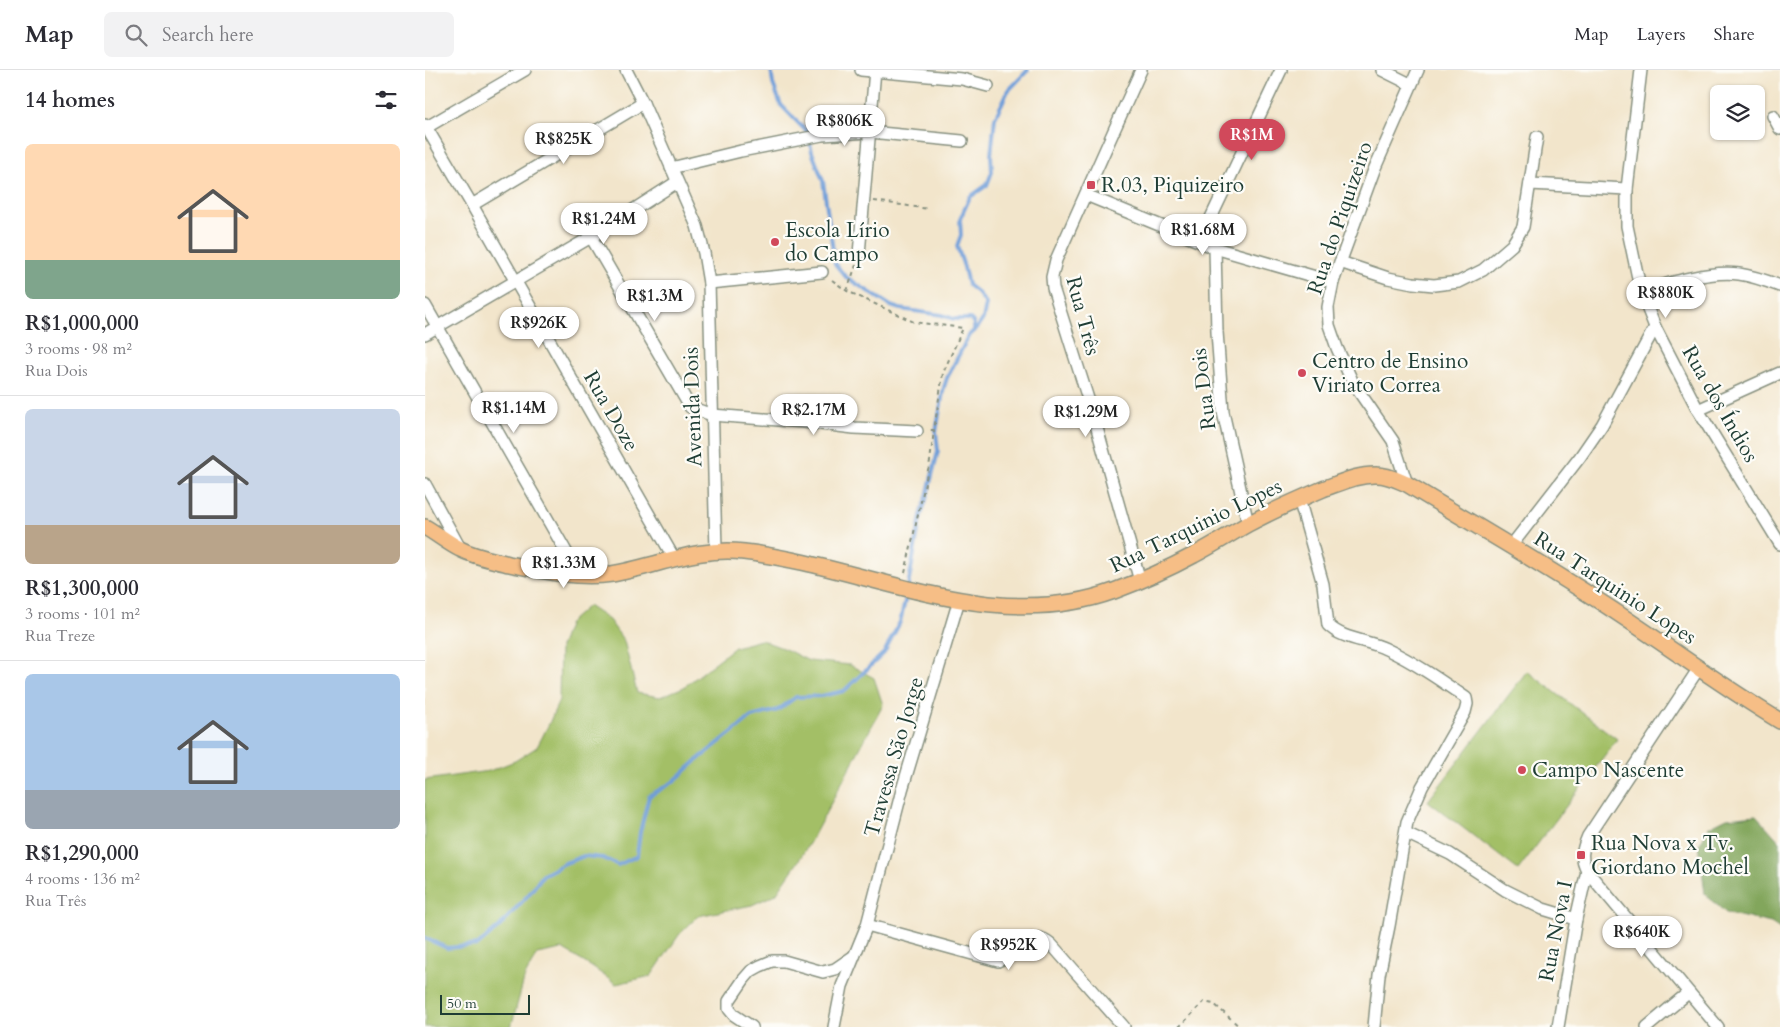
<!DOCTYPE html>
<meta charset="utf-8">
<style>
:root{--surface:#fff;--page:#f2f2f3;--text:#2b2b33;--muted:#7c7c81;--line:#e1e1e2;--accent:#d1495b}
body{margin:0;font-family:Cardo,serif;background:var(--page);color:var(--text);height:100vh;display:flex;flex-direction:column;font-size:19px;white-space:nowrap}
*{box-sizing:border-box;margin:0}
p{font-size:16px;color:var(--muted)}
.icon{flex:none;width:28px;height:28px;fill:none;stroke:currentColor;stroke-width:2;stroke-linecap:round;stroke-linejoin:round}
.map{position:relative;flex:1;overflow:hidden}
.panel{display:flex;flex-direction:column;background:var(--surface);width:425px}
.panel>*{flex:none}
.controls{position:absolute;left:1285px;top:15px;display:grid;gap:10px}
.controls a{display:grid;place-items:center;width:55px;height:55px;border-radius:8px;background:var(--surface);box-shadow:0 1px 4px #0004;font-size:25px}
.scale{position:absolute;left:15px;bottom:12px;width:90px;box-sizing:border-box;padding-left:5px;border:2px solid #1f3d34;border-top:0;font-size:14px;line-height:18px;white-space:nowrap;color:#1f3d34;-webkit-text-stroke:4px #fdfcf7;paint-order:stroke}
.price{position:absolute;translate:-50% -42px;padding:0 11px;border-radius:18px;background:#fff;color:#222;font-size:16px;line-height:32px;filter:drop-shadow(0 1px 2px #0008)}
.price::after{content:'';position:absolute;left:50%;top:30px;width:15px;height:11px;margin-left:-8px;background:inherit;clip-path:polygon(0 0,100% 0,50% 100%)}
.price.active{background:var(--accent);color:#fff}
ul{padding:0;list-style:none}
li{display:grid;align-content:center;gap:10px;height:265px;padding:0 25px}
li+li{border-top:1px solid var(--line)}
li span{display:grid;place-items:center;height:155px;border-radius:8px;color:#555}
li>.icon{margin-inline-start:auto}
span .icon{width:90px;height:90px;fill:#fffc;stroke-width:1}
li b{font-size:21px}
h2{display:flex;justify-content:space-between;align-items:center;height:60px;padding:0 25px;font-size:21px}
header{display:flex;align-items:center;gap:30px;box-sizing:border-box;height:70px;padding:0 25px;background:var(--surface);border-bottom:1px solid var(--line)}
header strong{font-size:24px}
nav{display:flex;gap:28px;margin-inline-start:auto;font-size:18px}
.search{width:350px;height:45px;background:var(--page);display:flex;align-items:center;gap:12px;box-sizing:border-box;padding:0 18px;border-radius:8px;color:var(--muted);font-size:19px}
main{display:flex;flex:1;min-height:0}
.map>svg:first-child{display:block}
</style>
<header>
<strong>Map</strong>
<div class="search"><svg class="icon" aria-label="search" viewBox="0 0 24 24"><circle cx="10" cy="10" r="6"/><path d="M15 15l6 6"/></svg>Search here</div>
<nav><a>Map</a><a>Layers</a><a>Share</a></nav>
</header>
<main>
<section class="panel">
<h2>14 homes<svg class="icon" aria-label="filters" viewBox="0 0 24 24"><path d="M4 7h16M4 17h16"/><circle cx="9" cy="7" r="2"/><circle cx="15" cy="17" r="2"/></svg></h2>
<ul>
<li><span style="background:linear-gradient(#ffd9b3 75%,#7fa58c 0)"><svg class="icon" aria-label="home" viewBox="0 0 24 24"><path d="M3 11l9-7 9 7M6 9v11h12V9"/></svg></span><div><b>R$1,000,000</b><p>3 rooms · 98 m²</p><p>Rua Dois</p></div></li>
<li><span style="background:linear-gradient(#c9d6e8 75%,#b9a48a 0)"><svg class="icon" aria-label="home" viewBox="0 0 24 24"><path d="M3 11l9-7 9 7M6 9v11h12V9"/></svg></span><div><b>R$1,300,000</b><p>3 rooms · 101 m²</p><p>Rua Treze</p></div></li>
<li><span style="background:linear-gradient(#a9c7e8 75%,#9aa5b1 0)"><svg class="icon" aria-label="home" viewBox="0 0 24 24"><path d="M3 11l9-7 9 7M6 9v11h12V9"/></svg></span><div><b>R$1,290,000</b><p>4 rooms · 136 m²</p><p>Rua Três</p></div></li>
</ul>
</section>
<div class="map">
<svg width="1355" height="957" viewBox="0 0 1355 957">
<rect width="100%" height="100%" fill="#fdfcf7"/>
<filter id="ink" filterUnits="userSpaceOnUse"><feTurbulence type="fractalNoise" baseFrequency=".02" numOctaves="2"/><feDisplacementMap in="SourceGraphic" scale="10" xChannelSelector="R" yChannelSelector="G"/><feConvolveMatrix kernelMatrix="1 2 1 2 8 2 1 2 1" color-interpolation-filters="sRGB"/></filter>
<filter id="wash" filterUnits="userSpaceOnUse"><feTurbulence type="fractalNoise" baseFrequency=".0096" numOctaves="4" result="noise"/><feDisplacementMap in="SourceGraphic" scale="20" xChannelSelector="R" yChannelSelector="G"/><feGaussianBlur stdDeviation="1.12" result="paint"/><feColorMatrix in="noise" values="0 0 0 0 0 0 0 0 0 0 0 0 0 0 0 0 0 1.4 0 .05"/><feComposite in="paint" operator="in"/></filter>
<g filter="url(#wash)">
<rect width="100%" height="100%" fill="#f2e5cb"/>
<g fill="#a3bf66" stroke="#617e4d">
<path d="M 163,536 L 184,550 L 199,571 L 212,623 L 235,627 L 259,617 L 310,577 L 336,570 L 360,579 L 384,591 L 425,595 L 449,608 L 458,635 L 388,767 L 371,795 L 351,824 L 327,835 L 273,846 L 254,865 L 226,906 L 191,914 L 167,897 L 137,879 L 112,884 L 100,906 L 86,957 L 0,957 L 0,710 L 64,701 L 90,691 L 112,677 L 124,654 L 134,630 L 135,577 L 144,553 Z"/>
<path d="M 1102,601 L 1192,669 L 1093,800 L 1003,731 Z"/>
</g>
<path fill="#82a65b" stroke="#507248" d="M 1331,745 L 1355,772 L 1355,859 L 1346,853 L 1301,843 L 1280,824 L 1277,799 L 1273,777 L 1284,757 L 1302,748 Z"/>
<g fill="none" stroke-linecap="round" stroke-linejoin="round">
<g stroke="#709ed8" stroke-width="4">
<path d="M 346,0 L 348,14 L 356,35 L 383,63 L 387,82 L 398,111 L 410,194 L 421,207 L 466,236 L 475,239 L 517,245 L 529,249 L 545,249 L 549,253 L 549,260"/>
<path d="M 483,516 L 496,445 L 501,430 L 513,381 L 511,362 L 519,317 L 522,308 L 544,265 L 553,257 L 558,249 L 561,234 L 553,223 L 543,215 L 539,197 L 532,176 L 536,165 L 535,149 L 545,127 L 562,115 L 567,102 L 566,85 L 570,48 L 583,21 L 603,0"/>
<path d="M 0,868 L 22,878 L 53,875 L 74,857 L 104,824 L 118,805 L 140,793 L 159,786 L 178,788 L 193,795 L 212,786 L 215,762 L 224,726 L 248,712 L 276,687 L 326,647 L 353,640 L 371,627 L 396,626 L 419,621 L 459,583 L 475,552 L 482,523"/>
</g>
</g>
</g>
<g filter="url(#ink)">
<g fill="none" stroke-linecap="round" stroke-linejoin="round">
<defs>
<g id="minor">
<path d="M 201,0 L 218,33 L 272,156 L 279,183 L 284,213 L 291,480"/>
<path d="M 436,0 L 537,9 L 563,16"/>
<path d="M 957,0 L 985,14"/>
<path d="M 1216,0 L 1202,119 L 1202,156 L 1216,222 L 1230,257 L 1273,340 L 1355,474"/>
<path d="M 1348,46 L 1355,59"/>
<path d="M 0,55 L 47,135 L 250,490"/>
<path d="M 2,57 L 100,0"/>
<path d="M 246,98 L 316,81 L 397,65 L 445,62 L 537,71"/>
<path d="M 1105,114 L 1202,119"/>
<path d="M 661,125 L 790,178 L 908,212"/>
<path d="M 47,135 L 218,33"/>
<path d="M 166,167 L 265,337 L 287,345 L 379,352 L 429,358 L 492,361"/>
<path d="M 775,171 L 856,0"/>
<path d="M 790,178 L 792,262 L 798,342 L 823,454"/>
<path d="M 434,184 L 450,0"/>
<path d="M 915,192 L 963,208 L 988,213 L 1009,215 L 1034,212 L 1058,200 L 1087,175 L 1098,157 L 1112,67"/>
<path d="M 284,213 L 397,202"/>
<path d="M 1216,222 C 1244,213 1285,200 1314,204 C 1328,206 1342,211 1355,216"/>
<path d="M 0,235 L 155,506"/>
<path d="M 0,264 L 166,167 L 252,112"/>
<path d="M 1273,340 L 1355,303"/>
<path d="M 0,414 L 36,480"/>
<path d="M 982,414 L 968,371 L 928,313 L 912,278 L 904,255 L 903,237 L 908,212 L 949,100 L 993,0"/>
<path d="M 874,429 L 898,514 L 903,555 C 918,570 943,570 961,579 C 989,592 1015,610 1041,628 L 1042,634 L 1040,642 L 997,717 L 982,752 L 964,856 L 954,905 L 949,957"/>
<path d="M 1086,476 L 1155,387 L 1177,355 L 1230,257"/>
<path d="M 715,511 L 670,351 L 628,218 L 627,207 L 631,190 L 716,0"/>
<path d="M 1274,598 L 1163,766 C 1157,780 1155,788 1162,801 L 1293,957"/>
<path d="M 981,763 L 1025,784 L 1080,820 L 1118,839 L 1151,849"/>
<path d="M 442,855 L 573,891 C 592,883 606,856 626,874 L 699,957"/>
<path d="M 327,957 L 309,945 L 304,939 L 304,931 L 319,909 L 326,901 L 335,896 L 347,891 L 359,891 L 398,902 L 410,899 L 429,886"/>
<path d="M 409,957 L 417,916 L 442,855 L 477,720 L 534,530"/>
<path d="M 1133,957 L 1151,849 L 1162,801"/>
<path d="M 1222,957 L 1263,923"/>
</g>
<path id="major" d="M 0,457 C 12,464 23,473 35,479 C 50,487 68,490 84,494 C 118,501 153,509 187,504 C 230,497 274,476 319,482 C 441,496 565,566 689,521 C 716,511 743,499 769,485 C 787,476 805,464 823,454 C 847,441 872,430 898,419 C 915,413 933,404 952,405 C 963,405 972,410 982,414 C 1046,453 1111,490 1174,531 C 1235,570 1293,614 1355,651"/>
</defs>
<use href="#minor" stroke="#889180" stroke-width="14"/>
<use href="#major" stroke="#889180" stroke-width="18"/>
<g stroke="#889180" stroke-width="2" stroke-dasharray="4 4" stroke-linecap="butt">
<path d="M 449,131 L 504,139"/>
<path d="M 407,210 L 422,221 L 489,252 L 538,258 L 518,303 L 509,360 L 503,360"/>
<path d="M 422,221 L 431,195"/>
<path d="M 480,503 L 505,391 L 509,361"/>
<path d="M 754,957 L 779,932 L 789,934 L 815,957"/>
</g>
<use href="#minor" stroke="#fff" stroke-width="11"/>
<use href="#major" stroke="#f6be86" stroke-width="15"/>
</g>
</g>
<g fill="#d1495b" stroke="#fdfcf7" stroke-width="2">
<rect x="661" y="110" width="10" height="10" rx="2.5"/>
<circle cx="350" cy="172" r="5"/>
<circle cx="877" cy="303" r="5"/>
<circle cx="1097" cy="700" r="5"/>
<rect x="1151" y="780" width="10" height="10" rx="2.5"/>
</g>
<g text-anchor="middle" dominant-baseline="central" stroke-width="4.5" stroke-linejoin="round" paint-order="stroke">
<g font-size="21" fill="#1f3d34" stroke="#fdfcf7" text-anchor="start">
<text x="676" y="115">R.03, Piquizeiro</text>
<text x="360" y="160">Escola Lírio<tspan x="360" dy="24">do Campo</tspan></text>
<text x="887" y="291">Centro de Ensino<tspan x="887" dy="24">Viriato Correa</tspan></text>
<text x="1107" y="700">Campo Nascente</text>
<text x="1166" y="773">Rua Nova x Tv.<tspan x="1166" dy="24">Giordano Mochel</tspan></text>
</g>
<g font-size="21" fill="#1f3d34" stroke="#fdfcf7">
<text transform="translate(915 148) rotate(-71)">Rua do Piquizeiro</text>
<text transform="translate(658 246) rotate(75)">Rua Três</text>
<text transform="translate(779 319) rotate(-97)">Rua Dois</text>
<text transform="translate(1295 334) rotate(60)">Rua dos Índios</text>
<text transform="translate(268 337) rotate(-92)">Avenida Dois</text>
<text transform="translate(186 341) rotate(60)">Rua Doze</text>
<text transform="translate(771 456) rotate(-26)">Rua Tarquinio Lopes</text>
<text transform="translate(1190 518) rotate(33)">Rua Tarquinio Lopes</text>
<text transform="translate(469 687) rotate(-74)">Travessa São Jorge</text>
<text transform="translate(1131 861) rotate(-79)">Rua Nova I</text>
</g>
</g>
</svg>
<div class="controls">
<a><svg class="icon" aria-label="layers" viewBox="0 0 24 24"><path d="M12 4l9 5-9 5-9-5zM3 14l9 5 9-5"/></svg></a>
</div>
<div class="scale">50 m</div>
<b class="price" style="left:420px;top:77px">R$806K</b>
<b class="price active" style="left:827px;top:91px">R$1M</b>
<b class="price" style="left:139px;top:95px">R$825K</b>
<b class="price" style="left:179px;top:175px">R$1.24M</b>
<b class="price" style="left:778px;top:186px">R$1.68M</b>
<b class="price" style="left:1241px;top:249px">R$880K</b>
<b class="price" style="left:230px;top:252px">R$1.3M</b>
<b class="price" style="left:114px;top:279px">R$926K</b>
<b class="price" style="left:89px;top:364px">R$1.14M</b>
<b class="price" style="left:389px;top:366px">R$2.17M</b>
<b class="price" style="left:661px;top:368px">R$1.29M</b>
<b class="price" style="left:139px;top:519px">R$1.33M</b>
<b class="price" style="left:1217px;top:888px">R$640K</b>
<b class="price" style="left:584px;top:901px">R$952K</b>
</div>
</main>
